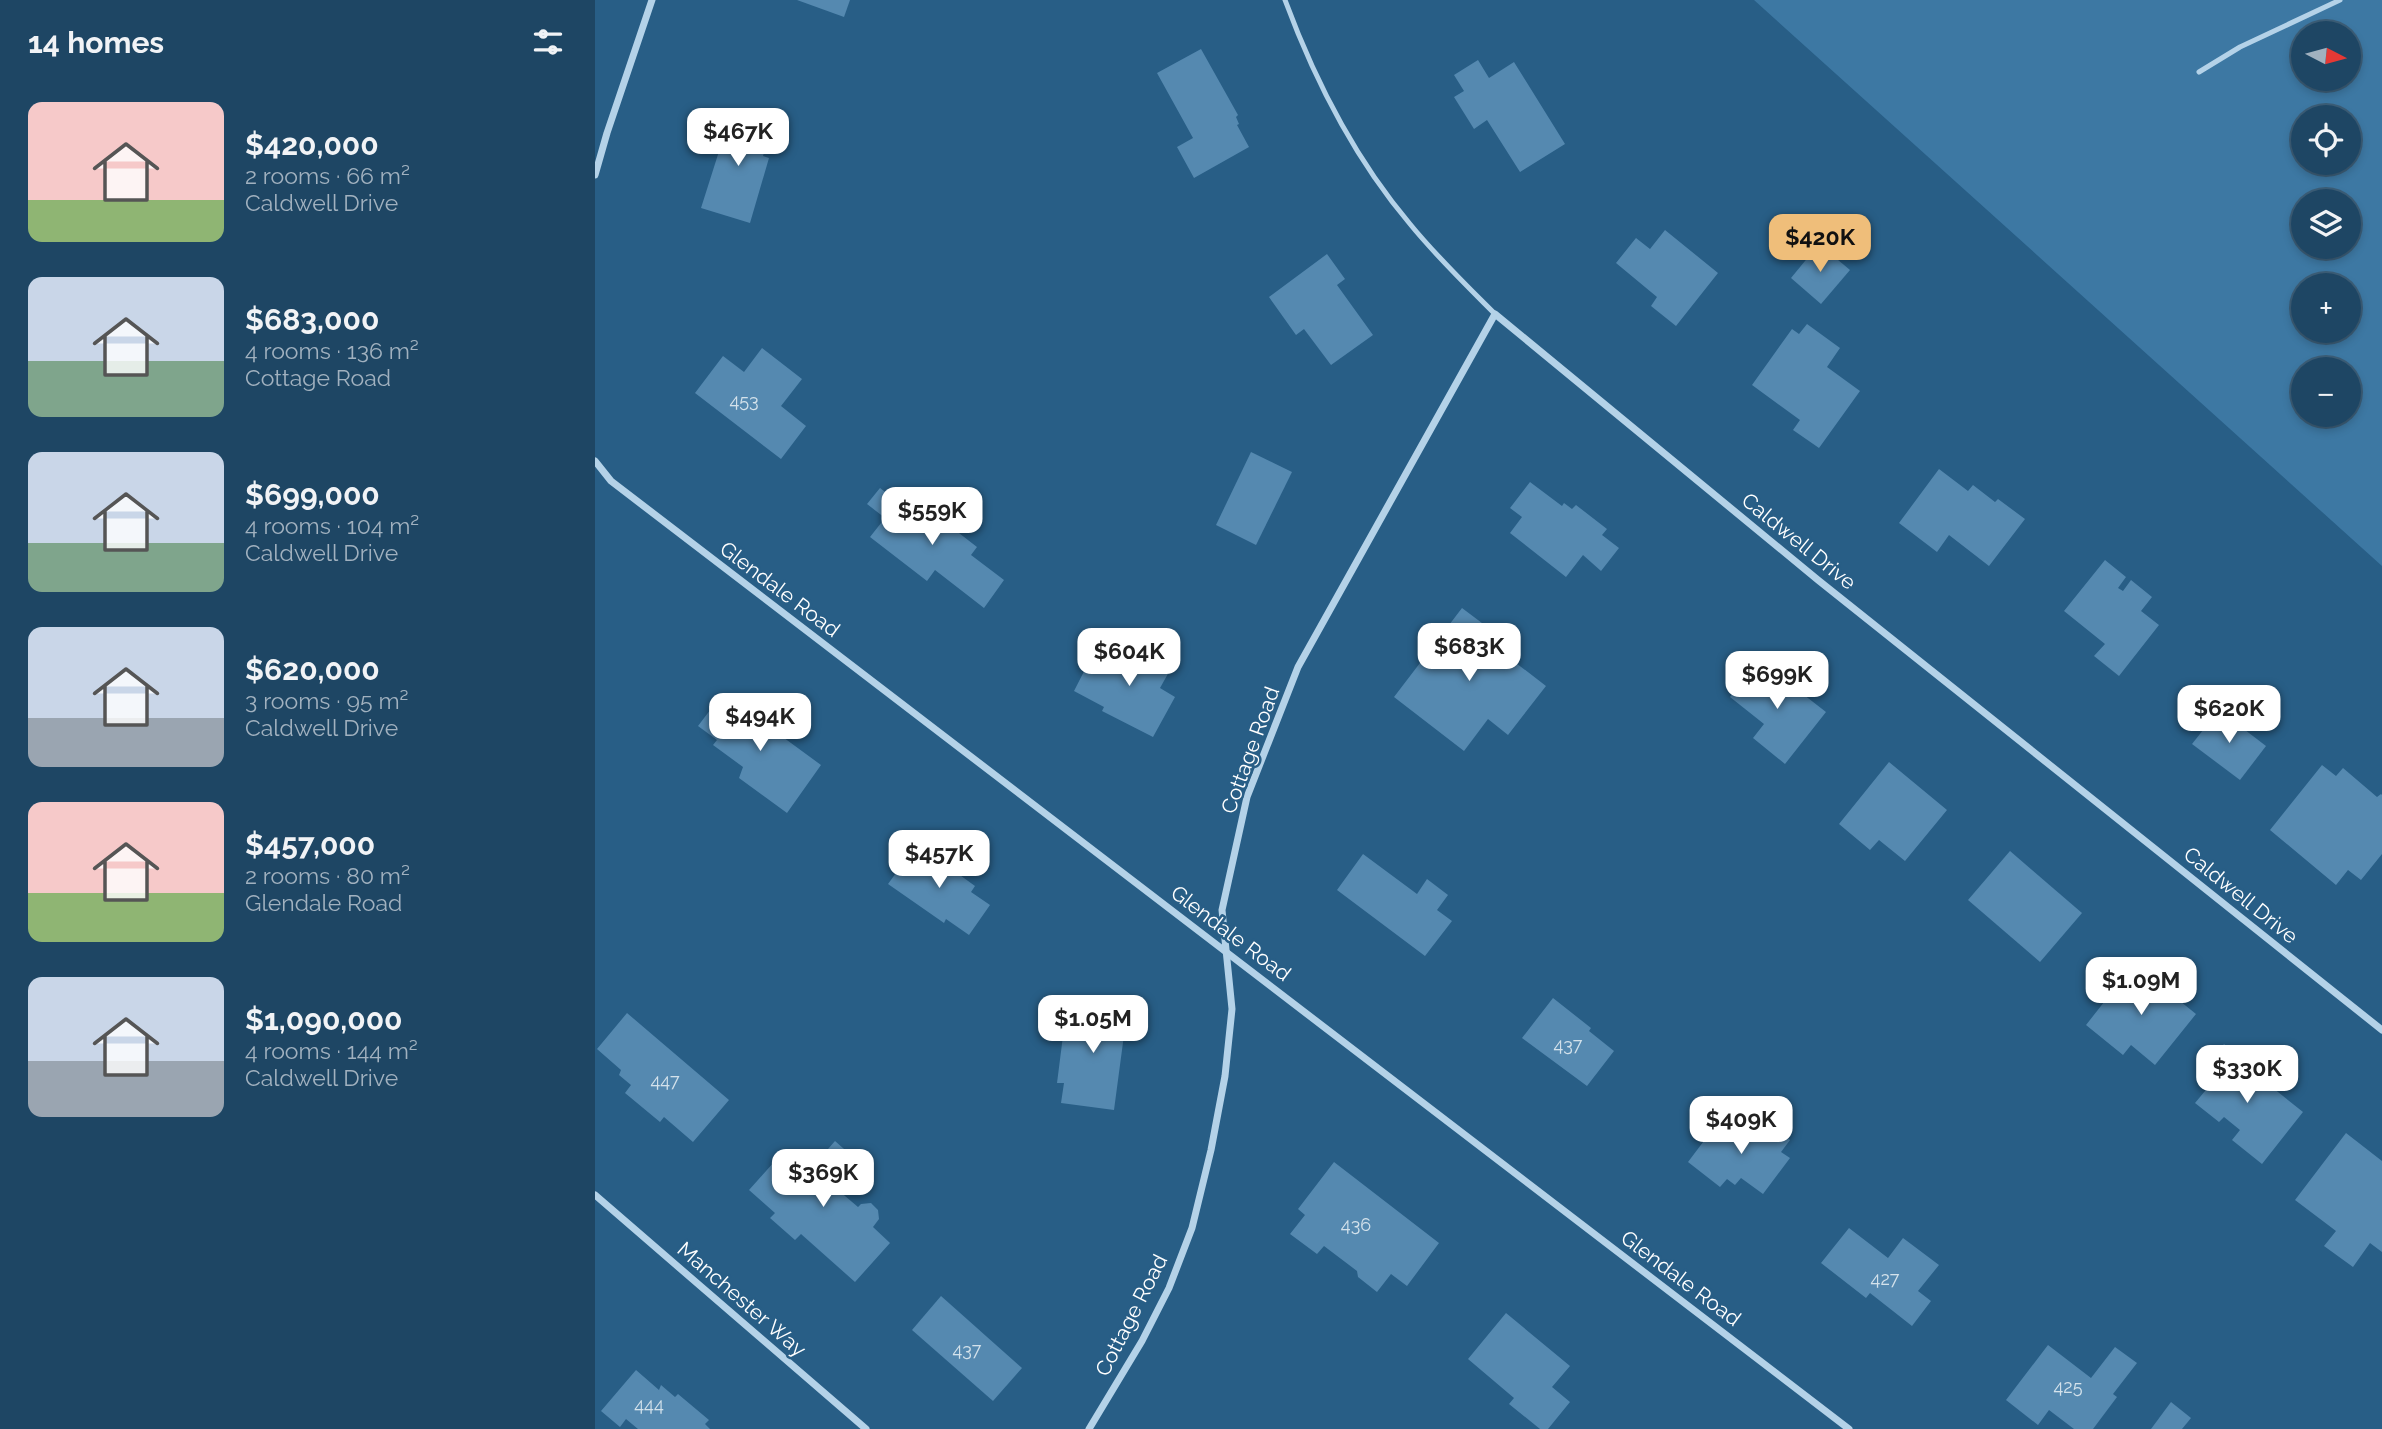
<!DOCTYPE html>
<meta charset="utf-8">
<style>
:root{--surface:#1e4664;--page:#2b506d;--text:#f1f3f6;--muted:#a1b1bf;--line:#3c5e78;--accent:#efbe7a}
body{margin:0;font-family:Raleway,sans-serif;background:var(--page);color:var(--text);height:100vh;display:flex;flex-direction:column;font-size:26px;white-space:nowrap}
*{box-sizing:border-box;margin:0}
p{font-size:23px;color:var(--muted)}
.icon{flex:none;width:38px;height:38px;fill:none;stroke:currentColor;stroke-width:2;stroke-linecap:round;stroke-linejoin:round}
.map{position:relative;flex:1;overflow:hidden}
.sheet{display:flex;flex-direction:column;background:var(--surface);width:595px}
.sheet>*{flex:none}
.needle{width:46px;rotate:96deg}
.tools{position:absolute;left:1696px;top:21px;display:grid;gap:14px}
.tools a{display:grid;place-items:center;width:70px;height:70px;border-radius:50%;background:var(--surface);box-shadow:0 4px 10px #0003,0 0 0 2px var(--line);font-size:35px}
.price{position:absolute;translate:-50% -60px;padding:0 16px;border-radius:14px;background:#fff;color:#222;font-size:23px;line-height:46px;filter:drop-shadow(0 2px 4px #0008)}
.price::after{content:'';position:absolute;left:50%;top:42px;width:21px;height:16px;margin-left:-10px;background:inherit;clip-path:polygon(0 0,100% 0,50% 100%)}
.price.selected{background:var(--accent);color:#111}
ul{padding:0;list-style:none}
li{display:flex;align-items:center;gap:21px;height:175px;padding:0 28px}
li span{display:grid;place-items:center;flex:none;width:196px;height:140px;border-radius:14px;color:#555}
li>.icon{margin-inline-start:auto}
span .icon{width:84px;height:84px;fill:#fffc;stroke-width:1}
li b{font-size:30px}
h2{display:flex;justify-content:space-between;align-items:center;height:84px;padding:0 28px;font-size:30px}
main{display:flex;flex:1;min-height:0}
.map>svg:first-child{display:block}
</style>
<main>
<section class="sheet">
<h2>14 homes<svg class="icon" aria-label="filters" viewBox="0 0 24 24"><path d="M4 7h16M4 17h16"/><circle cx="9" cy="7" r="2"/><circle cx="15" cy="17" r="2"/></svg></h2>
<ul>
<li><span style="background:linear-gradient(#f6c9c9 70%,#8fb573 0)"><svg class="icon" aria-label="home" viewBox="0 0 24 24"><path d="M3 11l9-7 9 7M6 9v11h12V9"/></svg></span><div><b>$420,000</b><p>2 rooms · 66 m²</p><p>Caldwell Drive</p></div></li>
<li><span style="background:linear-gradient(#c9d6e8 60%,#7fa58c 0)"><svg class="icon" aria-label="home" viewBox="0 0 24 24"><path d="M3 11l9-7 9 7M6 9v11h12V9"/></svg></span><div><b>$683,000</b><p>4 rooms · 136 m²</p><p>Cottage Road</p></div></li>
<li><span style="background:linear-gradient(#c9d6e8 65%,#7fa58c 0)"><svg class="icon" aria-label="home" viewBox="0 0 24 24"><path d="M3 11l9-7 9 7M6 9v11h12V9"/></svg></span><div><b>$699,000</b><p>4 rooms · 104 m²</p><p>Caldwell Drive</p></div></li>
<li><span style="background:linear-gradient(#c9d6e8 65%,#9aa5b1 0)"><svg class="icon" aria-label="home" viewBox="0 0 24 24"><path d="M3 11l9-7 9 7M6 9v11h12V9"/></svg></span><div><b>$620,000</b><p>3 rooms · 95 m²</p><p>Caldwell Drive</p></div></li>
<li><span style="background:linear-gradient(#f6c9c9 65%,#8fb573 0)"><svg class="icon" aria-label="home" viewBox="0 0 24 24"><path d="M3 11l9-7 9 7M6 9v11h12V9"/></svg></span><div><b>$457,000</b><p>2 rooms · 80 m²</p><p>Glendale Road</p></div></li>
<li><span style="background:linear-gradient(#c9d6e8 60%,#9aa5b1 0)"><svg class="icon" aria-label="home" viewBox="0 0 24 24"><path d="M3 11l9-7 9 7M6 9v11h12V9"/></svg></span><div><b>$1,090,000</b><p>4 rooms · 144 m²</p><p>Caldwell Drive</p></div></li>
</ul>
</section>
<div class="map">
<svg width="1787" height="1429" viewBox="0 0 1787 1429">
<rect width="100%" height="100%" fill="#285e86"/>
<path fill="#3d78a3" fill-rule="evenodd" d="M 1159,0 L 1787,0 L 1787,566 ZM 1708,33 L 1754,33 L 1754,79 L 1708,79 ZM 1708,117 L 1754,117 L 1754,163 L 1708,163 ZM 1708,201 L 1754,201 L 1754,247 L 1708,247 ZM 1708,285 L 1754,285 L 1754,331 L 1708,331 ZM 1708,369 L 1754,369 L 1754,415 L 1708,415 Z"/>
<g fill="#5589b0">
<path d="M 202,0 L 255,0 L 249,17 Z"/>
<path d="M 606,49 L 643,115 L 641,117 L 644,124 L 642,125 L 654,147 L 599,178 L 582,147 L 598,138 L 562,73 Z"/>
<path d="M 883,60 L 894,78 L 919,62 L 970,144 L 925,172 L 892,120 L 879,129 L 859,97 L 869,91 L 859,75 Z"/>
<path d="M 131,111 L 177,125 L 168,156 L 174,158 L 155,223 L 106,208 L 126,145 L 122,143 Z"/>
<path d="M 1070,230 L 1123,273 L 1081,326 L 1056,306 L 1062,297 L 1021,263 L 1041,238 L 1055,249 Z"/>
<path d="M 1224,244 L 1255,270 L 1226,304 L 1196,278 Z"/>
<path d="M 732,254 L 750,279 L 742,285 L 778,335 L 736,365 L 709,329 L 701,335 L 674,297 Z"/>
<path d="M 1212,324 L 1245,348 L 1232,367 L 1265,391 L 1224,448 L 1198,430 L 1205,420 L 1157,385 L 1197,329 L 1204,334 Z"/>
<path d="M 167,348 L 207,379 L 186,406 L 211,426 L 186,459 L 100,393 L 128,356 L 149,372 Z"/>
<path d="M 656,452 L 697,472 L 661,545 L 621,525 Z"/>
<path d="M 1344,469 L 1373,491 L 1378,485 L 1400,502 L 1403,499 L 1430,519 L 1394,566 L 1354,535 L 1342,552 L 1304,523 Z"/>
<path d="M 935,482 L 967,506 L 969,503 L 977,509 L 981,505 L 1012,529 L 1007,535 L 1024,548 L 1006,571 L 988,555 L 971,577 L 915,533 L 927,517 L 915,508 Z"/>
<path d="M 285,488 L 302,501 L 304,498 L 319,509 L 324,502 L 382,547 L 376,555 L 409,580 L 389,608 L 340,570 L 332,581 L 275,537 L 290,518 L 272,504 Z"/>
<path d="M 1510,560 L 1531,577 L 1523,588 L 1528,591 L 1536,580 L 1557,597 L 1546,611 L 1564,625 L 1524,676 L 1499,656 L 1510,644 L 1469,611 Z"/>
<path d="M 867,608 L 915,644 L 908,653 L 951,686 L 913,735 L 893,719 L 869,751 L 799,697 Z"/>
<path d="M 544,644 L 579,663 L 565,688 L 580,697 L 558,737 L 507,711 L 509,707 L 479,691 L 501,648 L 533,665 Z"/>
<path d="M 1164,660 L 1231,712 L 1190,764 L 1158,738 L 1169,724 L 1135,697 Z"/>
<path d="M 128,693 L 226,765 L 192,813 L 144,778 L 148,767 L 118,745 L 122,740 L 103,726 Z"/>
<path d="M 1624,710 L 1671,746 L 1645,780 L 1597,744 Z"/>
<path d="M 1294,762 L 1352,810 L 1310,861 L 1284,840 L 1275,850 L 1244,824 Z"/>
<path d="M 1727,765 L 1741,776 L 1748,768 L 1782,797 L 1786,794 L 1787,795 L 1787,854 L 1766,880 L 1753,870 L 1741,885 L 1675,830 Z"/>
<path d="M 322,844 L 380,886 L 376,892 L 395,905 L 374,935 L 351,919 L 349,923 L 293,884 Z"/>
<path d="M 1415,851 L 1487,913 L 1445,962 L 1373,900 Z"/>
<path d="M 768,854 L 822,894 L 832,879 L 853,895 L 842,910 L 857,921 L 830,956 L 742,890 Z"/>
<path d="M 1539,964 L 1601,1014 L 1560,1065 L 1536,1045 L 1528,1055 L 1491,1025 Z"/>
<path d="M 487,997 L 531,1003 L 527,1035 L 529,1035 L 519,1110 L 466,1103 L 469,1083 L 462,1083 L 469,1028 L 483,1030 Z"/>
<path d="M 958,998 L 996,1028 L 994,1031 L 1019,1051 L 992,1086 L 927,1038 Z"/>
<path d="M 32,1013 L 134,1100 L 98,1142 L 69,1117 L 65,1122 L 30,1093 L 36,1085 L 24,1075 L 26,1070 L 2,1049 Z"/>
<path d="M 1629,1044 L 1655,1065 L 1653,1068 L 1708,1112 L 1667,1164 L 1637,1140 L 1645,1130 L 1629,1117 L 1624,1122 L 1600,1103 L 1620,1079 L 1608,1070 Z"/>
<path d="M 1127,1117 L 1155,1138 L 1160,1133 L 1166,1138 L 1176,1125 L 1195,1140 L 1186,1152 L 1195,1158 L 1168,1194 L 1146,1178 L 1140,1185 L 1132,1179 L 1125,1187 L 1093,1162 Z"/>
<path d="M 1751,1133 L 1787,1161 L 1787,1252 L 1775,1243 L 1758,1267 L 1729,1246 L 1741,1231 L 1700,1200 Z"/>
<path d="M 240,1141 L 266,1164 L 243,1190 L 263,1207 L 266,1204 L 276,1203 L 283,1210 L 284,1219 L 278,1227 L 295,1243 L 260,1282 L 206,1234 L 200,1240 L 175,1218 L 180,1213 L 154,1190 L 188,1152 L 212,1173 Z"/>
<path d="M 739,1162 L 844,1243 L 812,1286 L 796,1274 L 782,1292 L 763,1277 L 762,1271 L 729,1246 L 722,1254 L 695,1234 L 710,1215 L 703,1209 Z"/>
<path d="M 1254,1228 L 1293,1258 L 1308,1238 L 1344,1265 L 1323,1291 L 1336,1301 L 1317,1326 L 1275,1293 L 1271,1298 L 1226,1263 Z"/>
<path d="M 346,1296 L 427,1368 L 398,1401 L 317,1330 Z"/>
<path d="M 911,1313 L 975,1366 L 957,1387 L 975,1402 L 953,1429 L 945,1429 L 914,1404 L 919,1398 L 873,1359 Z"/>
<path d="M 1453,1345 L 1496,1378 L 1520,1347 L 1542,1363 L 1518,1394 L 1522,1397 L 1498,1429 L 1479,1429 L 1454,1410 L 1443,1425 L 1411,1400 Z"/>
<path d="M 41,1370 L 64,1390 L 66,1385 L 80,1397 L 83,1394 L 114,1420 L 110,1424 L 115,1429 L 43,1429 L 31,1419 L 25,1427 L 6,1411 Z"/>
<path d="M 1576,1402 L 1596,1418 L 1587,1429 L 1556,1429 Z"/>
</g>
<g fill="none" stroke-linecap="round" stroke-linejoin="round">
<g stroke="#b4d2e8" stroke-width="5">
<path d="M 690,0 C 720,81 759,158 815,224 C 841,256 871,285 900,314"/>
<path d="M 1604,72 L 1645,47 L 1745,0"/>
</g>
<g stroke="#b4d2e8" stroke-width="7">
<path d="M 0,175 L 12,133 L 57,0"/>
<path d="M 0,461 L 16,481 L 1254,1429"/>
<path d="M 0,1195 L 271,1429"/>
<path d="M 494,1429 L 547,1341 L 574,1288 L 597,1228 L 616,1150 L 630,1076 L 637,1009 L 627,910 L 652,797 L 703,667 L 900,314 L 1223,580 L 1787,1030"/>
</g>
</g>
<g text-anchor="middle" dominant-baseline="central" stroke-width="5" stroke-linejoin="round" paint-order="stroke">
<g font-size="18" fill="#d4e2eb">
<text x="149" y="400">453</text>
<text x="973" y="1044">437</text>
<text x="70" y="1080">447</text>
<text x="761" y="1224">436</text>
<text x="1290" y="1278">427</text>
<text x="372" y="1349">437</text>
<text x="1473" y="1386">425</text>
<text x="54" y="1404">444</text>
</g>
<g font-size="21" fill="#fff" stroke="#285e86">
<text transform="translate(1204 541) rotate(39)">Caldwell Drive</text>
<text transform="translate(185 589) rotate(37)">Glendale Road</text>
<text transform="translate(655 750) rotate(-70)">Cottage Road</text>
<text transform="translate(1646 895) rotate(39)">Caldwell Drive</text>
<text transform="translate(636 933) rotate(37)">Glendale Road</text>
<text transform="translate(1086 1278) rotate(37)">Glendale Road</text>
<text transform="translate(147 1299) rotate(41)">Manchester Way</text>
<text transform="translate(536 1315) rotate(-63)">Cottage Road</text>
</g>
</g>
</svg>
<div class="tools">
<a><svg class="needle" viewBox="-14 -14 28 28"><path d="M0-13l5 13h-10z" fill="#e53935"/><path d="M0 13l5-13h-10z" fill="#a1b1bf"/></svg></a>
<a><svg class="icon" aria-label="locate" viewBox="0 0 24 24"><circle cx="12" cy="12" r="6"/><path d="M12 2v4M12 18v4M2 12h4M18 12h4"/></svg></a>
<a><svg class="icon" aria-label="layers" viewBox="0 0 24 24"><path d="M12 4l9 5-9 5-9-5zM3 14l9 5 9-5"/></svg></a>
<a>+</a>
<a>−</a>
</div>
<b class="price" style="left:143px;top:168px">$467K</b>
<b class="price selected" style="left:1225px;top:274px">$420K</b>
<b class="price" style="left:337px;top:547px">$559K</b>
<b class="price" style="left:874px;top:683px">$683K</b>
<b class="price" style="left:534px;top:688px">$604K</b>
<b class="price" style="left:1182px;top:711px">$699K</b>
<b class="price" style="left:1634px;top:745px">$620K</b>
<b class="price" style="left:165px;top:753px">$494K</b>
<b class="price" style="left:344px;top:890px">$457K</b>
<b class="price" style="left:1546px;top:1017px">$1.09M</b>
<b class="price" style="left:498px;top:1055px">$1.05M</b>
<b class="price" style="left:1652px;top:1105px">$330K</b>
<b class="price" style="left:1146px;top:1156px">$409K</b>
<b class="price" style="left:228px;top:1209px">$369K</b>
</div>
</main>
